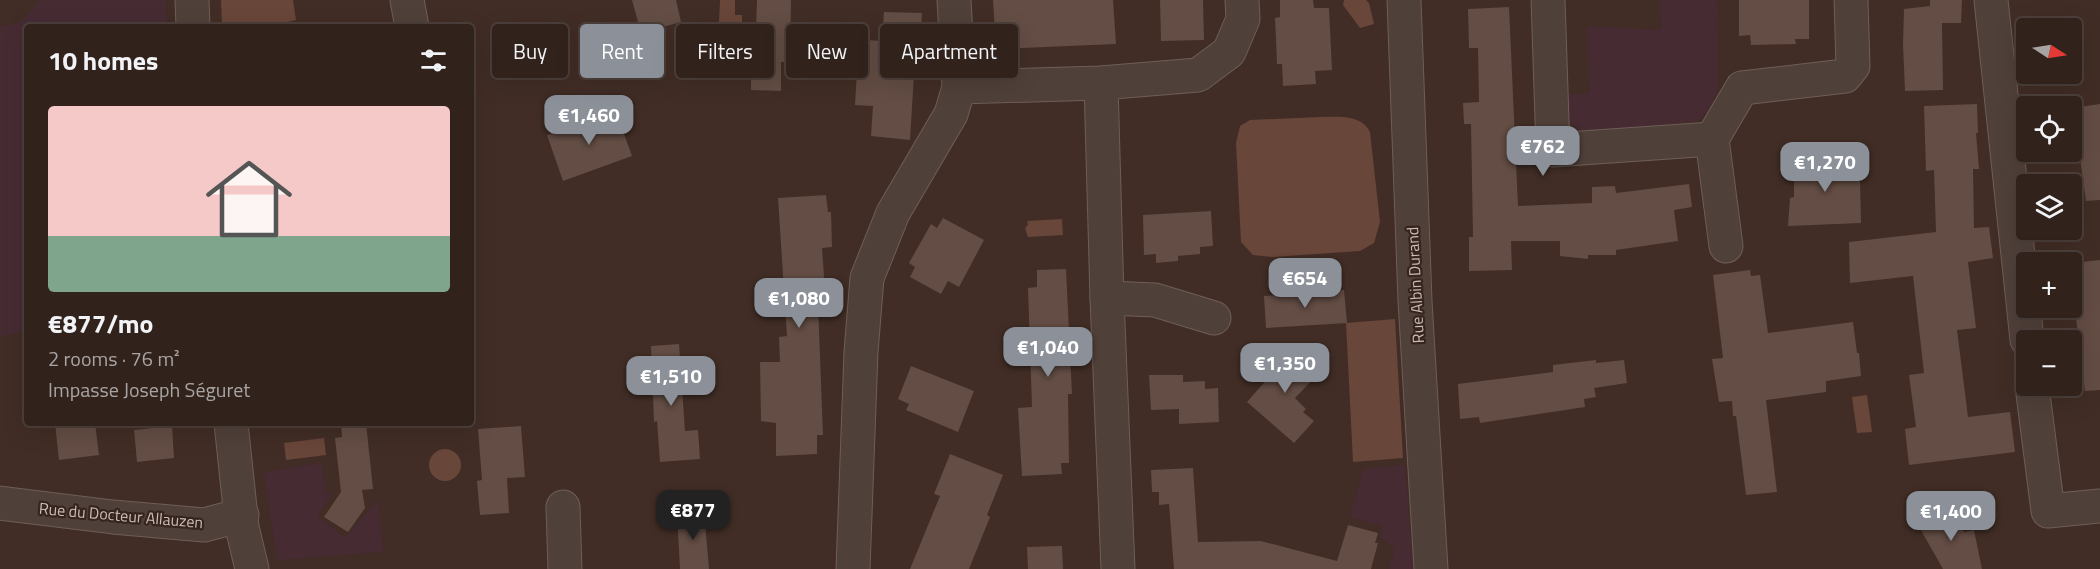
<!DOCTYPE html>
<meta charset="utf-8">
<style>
:root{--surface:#31221c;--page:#392a25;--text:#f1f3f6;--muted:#a8a4a3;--line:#4c3f3b;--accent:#8c9099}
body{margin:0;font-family:"Titillium Web",sans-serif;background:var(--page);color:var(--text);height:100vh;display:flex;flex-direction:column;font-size:22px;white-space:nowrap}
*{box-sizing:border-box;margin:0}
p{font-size:20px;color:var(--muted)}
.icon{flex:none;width:33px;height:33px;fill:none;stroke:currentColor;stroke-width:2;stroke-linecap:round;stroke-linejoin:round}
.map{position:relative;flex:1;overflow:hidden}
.side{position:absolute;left:24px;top:24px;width:450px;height:402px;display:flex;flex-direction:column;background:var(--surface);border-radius:6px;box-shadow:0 6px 24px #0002,0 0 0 2px var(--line)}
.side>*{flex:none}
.banner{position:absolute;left:492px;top:24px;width:570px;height:54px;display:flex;gap:12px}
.needle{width:39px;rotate:102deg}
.buttons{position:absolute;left:2016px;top:18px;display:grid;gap:12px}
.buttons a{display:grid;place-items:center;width:66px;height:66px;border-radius:6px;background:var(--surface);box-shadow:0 6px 24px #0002,0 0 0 2px var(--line);font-size:30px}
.price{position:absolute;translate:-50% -51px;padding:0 14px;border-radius:12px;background:var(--accent);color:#fff;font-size:20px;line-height:39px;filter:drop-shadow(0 2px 3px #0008)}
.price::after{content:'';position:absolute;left:50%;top:36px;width:18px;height:14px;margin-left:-9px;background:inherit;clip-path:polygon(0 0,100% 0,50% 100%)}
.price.on{background:#222;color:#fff}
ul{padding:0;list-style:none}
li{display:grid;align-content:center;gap:12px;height:318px;padding:0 24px}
li span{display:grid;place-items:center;height:186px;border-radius:6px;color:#555}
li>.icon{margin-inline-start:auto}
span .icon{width:108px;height:108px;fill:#fffc;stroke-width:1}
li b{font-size:26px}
h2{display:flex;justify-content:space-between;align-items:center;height:72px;padding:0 24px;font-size:26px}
.chip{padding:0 21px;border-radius:6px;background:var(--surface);box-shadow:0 6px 24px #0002,0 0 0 2px var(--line);font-size:21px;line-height:54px}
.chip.on{background:var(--accent);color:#fff}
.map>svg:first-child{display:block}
</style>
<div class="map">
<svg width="2100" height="569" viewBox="0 0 2100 569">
<rect width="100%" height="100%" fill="#412d25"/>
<g fill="#462b33">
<path d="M 41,0 L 165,0 L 168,27 L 27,27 L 27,331 L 0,337 L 0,26 L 20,23 Z"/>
<path d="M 1660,0 L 1717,0 L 1718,87 C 1714,102 1709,112 1697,121 L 1592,133 L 1577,129 L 1567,119 L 1567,94 L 1589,94 L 1587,26 L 1661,30 Z"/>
<path d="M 322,463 L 325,494 L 333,492 L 317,516 L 345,538 L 378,499 L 383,552 L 277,560 L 264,472 Z"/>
<path d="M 1405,465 L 1413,569 L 1389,569 L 1395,549 L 1381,537 L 1382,526 L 1350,517 L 1363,469 Z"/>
</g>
<g fill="#684639">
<path d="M 221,0 L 293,0 L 296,20 L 265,27 L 222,27 Z"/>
<path d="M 720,0 L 735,0 L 735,15 L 742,15 L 742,23 L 719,22 Z"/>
<path d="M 1344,0 L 1366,0 L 1369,3 L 1374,24 L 1360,28 L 1343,5 Z"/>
<path d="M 1320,117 C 1338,117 1361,114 1370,132 L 1380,222 L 1374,243 L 1360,251 L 1273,257 L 1253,255 L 1241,242 L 1236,143 L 1240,126 L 1250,120 Z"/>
<path d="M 1062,219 L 1063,235 L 1028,237 L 1025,228 L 1028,225 L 1027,221 Z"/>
<path d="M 1395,319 L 1403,458 L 1353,462 L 1346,323 Z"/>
<path d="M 1867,395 L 1872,432 L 1857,433 L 1852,397 Z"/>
<path d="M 324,438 L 326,455 L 286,460 L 284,443 Z"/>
<circle cx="445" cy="465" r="16"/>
</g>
<g fill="#634d44">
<path d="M 632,0 L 676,0 L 681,22 L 641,33 Z"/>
<path d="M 757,0 L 791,0 L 790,62 L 781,62 L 781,91 L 751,90 L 751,61 L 755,61 Z"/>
<path d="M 993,0 L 1113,0 L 1116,44 L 996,49 Z"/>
<path d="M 1160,0 L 1203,0 L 1204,40 L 1161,41 Z"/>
<path d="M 1280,0 L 1313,0 L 1314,8 L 1329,8 L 1332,70 L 1315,71 L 1316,84 L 1283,86 L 1282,64 L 1277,64 L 1276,40 L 1275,18 L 1280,17 Z"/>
<path d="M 1739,0 L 1809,0 L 1809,39 L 1795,39 L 1796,44 L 1751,45 L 1750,35 L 1739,36 Z"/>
<path d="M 1930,0 L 1962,0 L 1961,23 L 1942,23 L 1943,90 L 1905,91 L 1903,44 L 1904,9 L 1930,6 Z"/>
<path d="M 1509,7 L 1518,206 L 1592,203 L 1592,187 L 1615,186 L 1616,193 L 1689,184 L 1692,207 L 1674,210 L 1678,241 L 1616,250 L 1616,255 L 1588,255 L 1588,259 L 1560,256 L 1560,241 L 1511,241 L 1512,270 L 1469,271 L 1469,237 L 1473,237 L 1471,124 L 1464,124 L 1463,103 L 1479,102 L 1478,48 L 1469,48 L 1468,9 Z"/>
<path d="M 884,12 L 922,13 L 919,75 L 914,74 L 910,140 L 871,136 L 873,106 L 855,105 L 857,71 L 864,71 L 866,40 L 882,41 Z"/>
<path d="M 1977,104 L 1978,133 L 1976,133 L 1979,169 L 1973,169 L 1974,228 L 1989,227 L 1993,258 L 1968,262 L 1976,328 L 1957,330 L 1968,417 L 2010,412 L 2015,452 L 1909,465 L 1905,429 L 1916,427 L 1909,375 L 1924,373 L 1913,276 L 1850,283 L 1849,242 L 1936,232 L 1934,170 L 1926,171 L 1924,106 Z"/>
<path d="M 2100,104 L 2100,200 L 2086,201 L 2073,108 Z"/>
<path d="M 616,112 L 632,156 L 563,181 L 547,135 Z"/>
<path d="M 1804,154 L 1844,155 L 1845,179 L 1860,178 L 1861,223 L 1788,226 L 1790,198 L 1794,197 L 1794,170 L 1805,170 Z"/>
<path d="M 826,195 L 828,212 L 831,212 L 832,247 L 822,248 L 826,304 L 818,304 L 823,435 L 817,435 L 817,454 L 776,456 L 776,423 L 761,421 L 760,362 L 780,362 L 779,337 L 787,336 L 778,198 Z"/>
<path d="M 1211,211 L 1213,246 L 1200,247 L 1200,254 L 1178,256 L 1178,261 L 1156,263 L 1156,254 L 1144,255 L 1143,215 Z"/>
<path d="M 943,218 L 984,240 L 959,287 L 948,281 L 941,294 L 910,277 L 915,267 L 909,263 L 931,224 L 937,228 Z"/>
<path d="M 2100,260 L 2100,390 L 2085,391 L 2076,318 L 2073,318 L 2072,263 Z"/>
<path d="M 1066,269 L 1072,394 L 1068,394 L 1069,463 L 1061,463 L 1062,474 L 1022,476 L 1018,408 L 1032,407 L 1028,288 L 1037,287 L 1037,270 Z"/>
<path d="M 1750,270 L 1751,276 L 1760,275 L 1768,333 L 1853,322 L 1857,353 L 1859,353 L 1861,376 L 1826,381 L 1826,392 L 1766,400 L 1777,492 L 1746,495 L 1736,416 L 1733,416 L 1732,401 L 1719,402 L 1712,359 L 1723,358 L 1713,275 Z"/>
<path d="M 1344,290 L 1347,323 L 1266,328 L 1264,296 Z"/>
<path d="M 679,344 L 685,431 L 698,430 L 700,459 L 660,462 L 657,421 L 654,422 L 651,346 Z"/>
<path d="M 1290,346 L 1319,373 L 1295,398 L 1306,409 L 1303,412 L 1314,421 L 1294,443 L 1247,402 L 1270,376 L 1265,371 Z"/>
<path d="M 1596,360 L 1596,363 L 1624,360 L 1627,383 L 1594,388 L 1596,397 L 1584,399 L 1585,407 L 1480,423 L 1479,417 L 1460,419 L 1458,384 L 1553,372 L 1553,365 Z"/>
<path d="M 911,366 L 974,391 L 958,432 L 906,410 L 909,404 L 898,399 Z"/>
<path d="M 1149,375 L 1183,375 L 1183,382 L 1205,381 L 1205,389 L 1218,388 L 1219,422 L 1179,424 L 1179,409 L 1151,410 Z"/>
<path d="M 55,423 L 95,423 L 99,455 L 59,460 Z"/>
<path d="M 341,423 L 366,423 L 373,489 L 362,490 L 365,508 L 348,532 L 324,517 L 341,492 L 335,438 L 342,437 Z"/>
<path d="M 172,426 L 174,458 L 137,462 L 134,430 Z"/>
<path d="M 521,426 L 525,477 L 507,478 L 509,513 L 480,515 L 477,481 L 482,480 L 478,429 Z"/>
<path d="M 950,454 L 1003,475 L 987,515 L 990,517 L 969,569 L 910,569 L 940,496 L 934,494 Z"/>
<path d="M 1193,468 L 1198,542 L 1261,541 L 1337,561 L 1348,525 L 1378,533 L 1375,543 L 1378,543 L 1371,569 L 1174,569 L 1169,504 L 1159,505 L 1159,492 L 1152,492 L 1151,470 Z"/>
<path d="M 704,511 L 709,569 L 680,569 L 677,513 Z"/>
<path d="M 1942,511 L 1952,512 L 1964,532 L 1974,530 L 1982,569 L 1943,569 L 1918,525 Z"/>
<path d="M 1062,546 L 1063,569 L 1028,569 L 1027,547 Z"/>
</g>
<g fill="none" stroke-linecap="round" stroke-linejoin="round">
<defs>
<g id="minor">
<path d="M 192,0 L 193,27"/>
<path d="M 407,0 L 412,27"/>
<path d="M 954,0 L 959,87 L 1101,83 L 1198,75 L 1229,52 L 1243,19 L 1242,0"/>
<path d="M 1404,0 L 1415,301 L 1431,569"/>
<path d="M 1548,0 L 1553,150 L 1712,139 L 1742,88 L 1845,76 L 1853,66 L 1851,0"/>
<path d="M 1991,0 L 2027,340"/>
<path d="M 1101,83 L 1107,298 L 1118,569"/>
<path d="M 1712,139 L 1726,246"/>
<path d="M 1107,298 L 1155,300 L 1214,318"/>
<path d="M 2032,386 L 2048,511 L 2100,506"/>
<path d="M 231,423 L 242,527 L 252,569"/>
<path d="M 0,503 L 113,517 L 204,525 L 242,515"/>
<path d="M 563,507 L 565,569"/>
<path d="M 853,569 L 861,352 L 867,278 L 893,213 L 951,114 L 959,87"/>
</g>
</defs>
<use href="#minor" stroke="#6e5e57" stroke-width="35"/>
<use href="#minor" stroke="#50403a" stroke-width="33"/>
</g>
<g text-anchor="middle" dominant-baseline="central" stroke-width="4.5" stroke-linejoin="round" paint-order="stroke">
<g font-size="16" fill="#cbbdb6" stroke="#36251e">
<text transform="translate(1415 285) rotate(-93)">Rue Albin Durand</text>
<text transform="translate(121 515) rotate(5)">Rue du Docteur Allauzen</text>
</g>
</g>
</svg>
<div class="buttons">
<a><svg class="needle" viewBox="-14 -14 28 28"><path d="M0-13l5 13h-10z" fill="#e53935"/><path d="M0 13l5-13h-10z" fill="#a8a4a3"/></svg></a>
<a><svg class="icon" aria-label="locate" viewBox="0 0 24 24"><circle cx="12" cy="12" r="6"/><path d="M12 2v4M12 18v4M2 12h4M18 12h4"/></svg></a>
<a><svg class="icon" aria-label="layers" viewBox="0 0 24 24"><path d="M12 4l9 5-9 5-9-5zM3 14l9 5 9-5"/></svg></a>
<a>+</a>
<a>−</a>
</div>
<b class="price" style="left:589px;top:146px">€1,460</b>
<b class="price" style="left:1543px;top:177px">€762</b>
<b class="price" style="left:1825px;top:193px">€1,270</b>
<b class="price" style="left:1305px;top:309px">€654</b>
<b class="price" style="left:799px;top:329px">€1,080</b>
<b class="price" style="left:1048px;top:378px">€1,040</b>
<b class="price" style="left:1285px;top:394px">€1,350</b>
<b class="price" style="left:671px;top:407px">€1,510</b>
<b class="price on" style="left:693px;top:541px">€877</b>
<b class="price" style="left:1951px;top:542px">€1,400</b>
<div class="banner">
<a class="chip">Buy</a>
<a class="chip on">Rent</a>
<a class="chip">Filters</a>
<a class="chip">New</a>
<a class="chip">Apartment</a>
</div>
<section class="side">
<h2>10 homes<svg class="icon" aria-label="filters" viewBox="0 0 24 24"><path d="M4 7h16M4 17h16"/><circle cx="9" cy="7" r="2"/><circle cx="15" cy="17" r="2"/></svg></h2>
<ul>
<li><span style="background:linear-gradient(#f6c9c9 70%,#7fa58c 0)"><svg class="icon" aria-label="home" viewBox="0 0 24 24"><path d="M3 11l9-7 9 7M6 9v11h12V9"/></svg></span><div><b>€877/mo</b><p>2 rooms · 76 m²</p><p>Impasse Joseph Séguret</p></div></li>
</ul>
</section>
</div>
